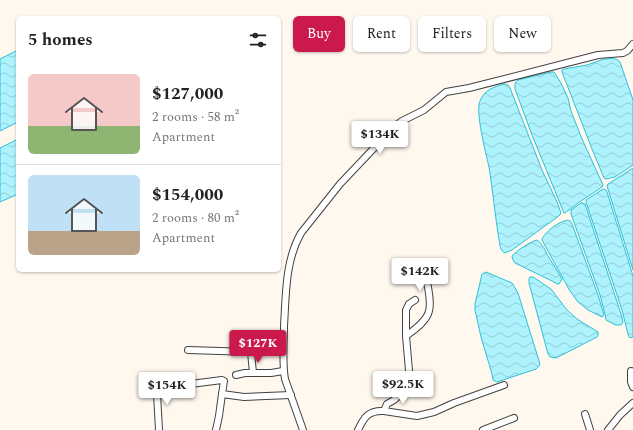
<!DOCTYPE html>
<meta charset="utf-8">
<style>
:root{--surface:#fff;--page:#f2f2f2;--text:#222;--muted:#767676;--line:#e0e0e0;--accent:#cb184d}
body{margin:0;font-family:Spectral,serif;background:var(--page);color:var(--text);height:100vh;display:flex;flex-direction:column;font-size:15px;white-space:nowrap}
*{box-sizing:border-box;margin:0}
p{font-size:13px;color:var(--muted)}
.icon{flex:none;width:22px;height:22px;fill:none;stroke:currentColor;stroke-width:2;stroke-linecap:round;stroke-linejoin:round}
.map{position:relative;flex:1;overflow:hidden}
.drawer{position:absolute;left:16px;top:16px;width:265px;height:256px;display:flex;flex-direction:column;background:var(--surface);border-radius:6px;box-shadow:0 1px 3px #0004}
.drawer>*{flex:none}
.top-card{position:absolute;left:293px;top:16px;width:280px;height:36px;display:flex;gap:8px}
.price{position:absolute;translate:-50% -34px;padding:0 9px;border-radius:4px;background:#fff;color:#222;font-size:13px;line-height:26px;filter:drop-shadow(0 1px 2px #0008)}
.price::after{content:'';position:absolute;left:50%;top:24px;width:12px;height:9px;margin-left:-6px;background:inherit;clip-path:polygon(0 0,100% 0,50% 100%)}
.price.on{background:var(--accent);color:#fff}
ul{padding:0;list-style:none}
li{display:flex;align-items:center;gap:12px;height:100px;padding:0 12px}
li+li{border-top:1px solid var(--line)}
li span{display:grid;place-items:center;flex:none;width:112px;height:80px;border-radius:6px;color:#555}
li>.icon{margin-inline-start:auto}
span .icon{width:48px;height:48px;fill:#fffc;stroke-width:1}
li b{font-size:17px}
h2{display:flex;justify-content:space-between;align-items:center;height:48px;padding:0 12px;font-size:17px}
.pill{padding:0 14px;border-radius:6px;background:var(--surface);box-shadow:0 1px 3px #0004;font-size:14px;line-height:36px}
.pill.on{background:var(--accent);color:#fff}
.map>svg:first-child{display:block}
</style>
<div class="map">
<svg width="633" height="430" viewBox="0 0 633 430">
<defs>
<pattern id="water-waves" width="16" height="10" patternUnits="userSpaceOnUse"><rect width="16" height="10" fill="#adf2fc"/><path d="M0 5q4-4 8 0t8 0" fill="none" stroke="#94ced7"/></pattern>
</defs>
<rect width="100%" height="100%" fill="#fff8ee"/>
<g fill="url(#water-waves)" stroke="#2dc0da">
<path d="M 18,50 L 18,122 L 0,131 L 0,59 Z"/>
<path d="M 604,59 C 610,59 616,57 620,62 L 633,100 L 633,165 L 615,177 L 606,179 L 604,178 L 592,149 L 562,72 L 562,70 L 564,69 L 587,65 Z"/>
<path d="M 551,72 L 554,72 L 556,75 L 561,83 L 568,98 L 571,111 L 582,139 L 603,185 L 602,187 L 578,203 L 565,213 L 564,213 L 532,135 L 515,89 C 515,84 514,83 518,80 Z"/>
<path d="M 504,84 L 508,85 L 510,88 L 542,170 L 557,202 L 561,213 L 560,215 L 556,218 L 512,250 L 505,253 C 500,251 500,245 499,240 C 495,216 493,191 489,167 C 486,154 475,111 480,101 C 484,90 494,87 504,84 Z"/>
<path d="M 18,139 L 18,194 L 0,202 L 0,148 Z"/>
<path d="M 633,168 L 633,270 L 607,186 L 608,184 Z"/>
<path d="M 603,189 L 606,190 L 607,192 L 633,276 L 633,337 L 630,338 L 629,337 L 628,334 L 622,310 L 586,202 L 586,200 Z"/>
<path d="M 581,203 L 583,203 L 585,204 L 621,314 L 623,322 L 621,325 L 616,325 L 606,320 L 605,314 L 600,295 L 571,214 L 571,210 Z"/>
<path d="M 568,220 L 570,221 L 572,224 L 598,295 L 604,315 L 602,317 L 588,310 L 578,302 L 570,291 L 543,242 L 542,239 C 547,230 558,222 568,220 Z"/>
<path d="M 537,240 C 543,244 545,251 548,256 C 553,264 558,272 562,279 L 559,284 L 557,284 L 552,281 L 515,263 L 513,260 L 512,256 C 516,251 531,241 537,240 Z"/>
<path d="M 486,272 L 512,283 L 514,286 L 518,293 L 540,364 L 539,366 L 536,369 L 497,382 L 493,380 L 492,374 L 481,337 L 475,310 L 475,304 L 482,274 Z"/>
<path d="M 530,277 L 533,277 L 551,289 L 567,310 L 577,319 L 598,332 L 598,335 L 597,337 L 560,356 L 556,358 L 550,357 L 548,354 L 529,283 L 529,279 Z"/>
</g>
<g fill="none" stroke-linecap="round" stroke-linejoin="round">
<defs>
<g id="minor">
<path d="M 425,273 C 427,283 432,300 429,311 C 427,321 414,330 406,336 L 410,382 L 409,386 L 394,400 L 387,404 L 384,411 L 417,416 L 434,412 L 454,403 L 504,385"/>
<path d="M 406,336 L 406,310 L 409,304 L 415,300"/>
<path d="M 188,350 L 251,352 L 253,373"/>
<path d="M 631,371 L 631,382 L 633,387"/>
<path d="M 236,375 L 245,373 L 271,373 L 283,371"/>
<path d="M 158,383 L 157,394 L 159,430"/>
<path d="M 175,386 L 222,380 L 224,381 L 222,394"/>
<path d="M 585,414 L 590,430"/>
<path d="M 216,430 L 219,416 L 222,394 L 244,397 L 291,395"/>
<path d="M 303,430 L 285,379 C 282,362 284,344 284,326 C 286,295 285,261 301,233 L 340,184 L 394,127 L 402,121 L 424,110 L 446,92 L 469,88 L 598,55 L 623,53 L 627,51 L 633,44"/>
<path d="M 358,430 C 364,417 369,410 384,411"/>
<path d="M 483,430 L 514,418"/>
<path d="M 608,430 L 620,415 L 633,403"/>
</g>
</defs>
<use href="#minor" stroke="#414141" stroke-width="8"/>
<use href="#minor" stroke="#fff" stroke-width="6"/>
</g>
</svg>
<b class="price" style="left:380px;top:155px">$134K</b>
<b class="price" style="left:420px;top:292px">$142K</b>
<b class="price on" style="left:258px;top:364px">$127K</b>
<b class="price" style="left:403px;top:405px">$92.5K</b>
<b class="price" style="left:167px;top:406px">$154K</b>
<div class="top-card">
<a class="pill on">Buy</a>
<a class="pill">Rent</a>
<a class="pill">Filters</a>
<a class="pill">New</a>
</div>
<section class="drawer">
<h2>5 homes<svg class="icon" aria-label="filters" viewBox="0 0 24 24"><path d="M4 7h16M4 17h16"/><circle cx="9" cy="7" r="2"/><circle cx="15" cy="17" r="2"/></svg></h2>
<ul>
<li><span style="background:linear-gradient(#f6c9c9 65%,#8fb573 0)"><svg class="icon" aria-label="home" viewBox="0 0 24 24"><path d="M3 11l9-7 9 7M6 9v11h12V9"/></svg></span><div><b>$127,000</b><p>2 rooms · 58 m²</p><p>Apartment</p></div></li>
<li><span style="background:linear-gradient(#bfe0f5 70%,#b9a48a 0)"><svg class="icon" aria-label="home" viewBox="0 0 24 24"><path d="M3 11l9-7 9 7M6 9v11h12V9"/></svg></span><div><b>$154,000</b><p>2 rooms · 80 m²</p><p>Apartment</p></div></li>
</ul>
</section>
</div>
